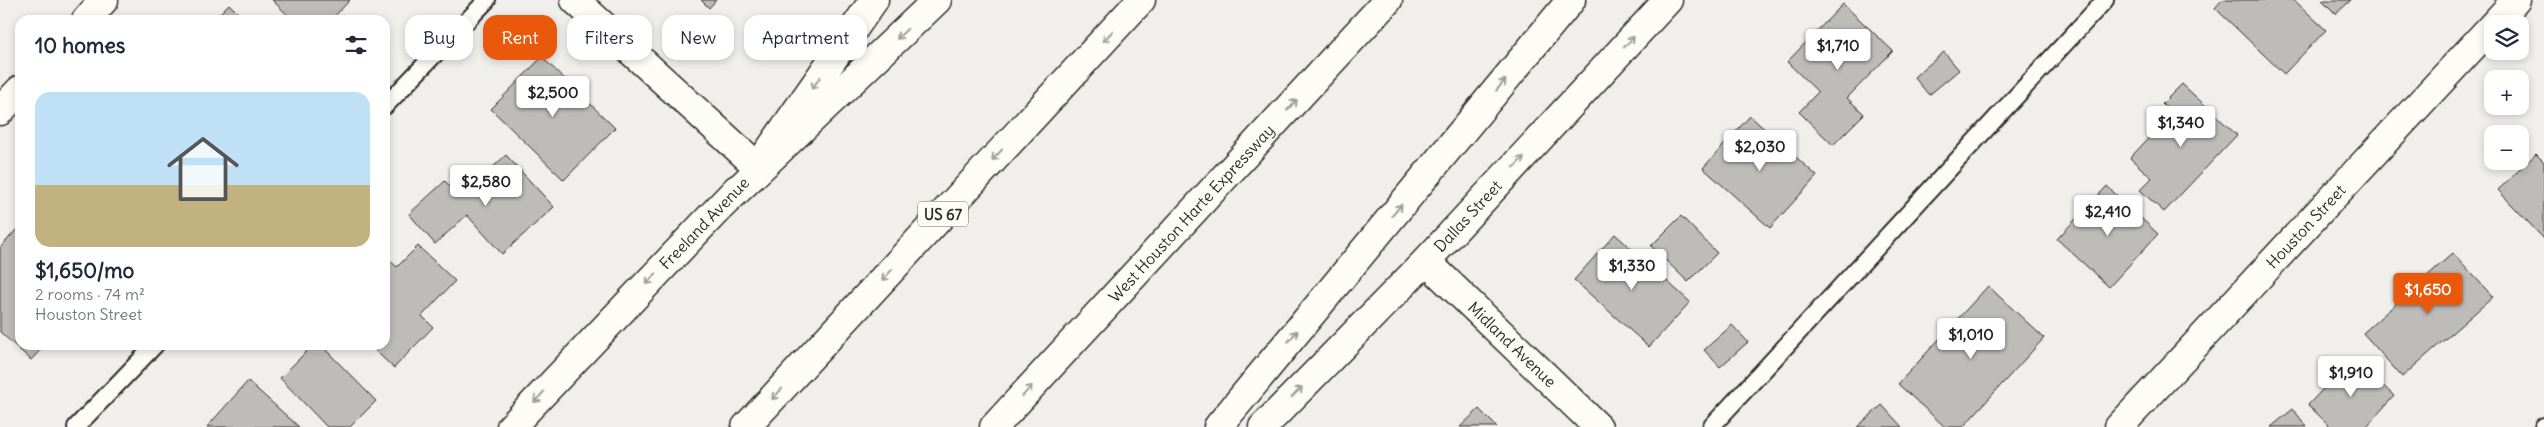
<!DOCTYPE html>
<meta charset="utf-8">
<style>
:root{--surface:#fff;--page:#f2f2f3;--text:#1f2937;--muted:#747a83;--line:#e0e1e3;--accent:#ea580c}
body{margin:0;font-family:Delius,sans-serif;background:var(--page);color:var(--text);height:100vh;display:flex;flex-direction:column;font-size:19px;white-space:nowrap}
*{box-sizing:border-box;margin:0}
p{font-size:16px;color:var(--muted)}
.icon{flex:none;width:28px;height:28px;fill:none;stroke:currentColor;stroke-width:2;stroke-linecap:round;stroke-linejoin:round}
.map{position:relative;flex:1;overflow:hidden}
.panel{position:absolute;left:15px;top:15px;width:375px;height:335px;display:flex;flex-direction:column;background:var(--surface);border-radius:15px;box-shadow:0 2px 8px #0003}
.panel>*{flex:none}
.top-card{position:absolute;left:405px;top:15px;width:475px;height:45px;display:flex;gap:10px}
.controls{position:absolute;left:2484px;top:15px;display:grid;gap:10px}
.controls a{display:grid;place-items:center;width:45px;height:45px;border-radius:10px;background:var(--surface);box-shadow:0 2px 8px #0003;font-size:25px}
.price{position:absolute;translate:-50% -42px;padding:0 11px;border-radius:5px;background:#fff;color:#222;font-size:16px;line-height:32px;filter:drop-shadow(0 1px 2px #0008)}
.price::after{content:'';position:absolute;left:50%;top:30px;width:15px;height:11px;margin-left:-8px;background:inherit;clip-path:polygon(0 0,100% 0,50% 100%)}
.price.selected{background:var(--accent);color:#fff}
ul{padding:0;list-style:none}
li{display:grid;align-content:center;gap:10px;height:265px;padding:0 20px}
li+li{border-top:1px solid var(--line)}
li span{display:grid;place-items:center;height:155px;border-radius:15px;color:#555}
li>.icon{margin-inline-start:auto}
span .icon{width:90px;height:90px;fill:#fffc;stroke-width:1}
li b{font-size:21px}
h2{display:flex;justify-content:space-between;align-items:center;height:60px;padding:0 20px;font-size:21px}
.tag{padding:0 18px;border-radius:15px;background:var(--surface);box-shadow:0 2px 8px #0003;font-size:18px;line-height:45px}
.tag.selected{background:var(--accent);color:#fff}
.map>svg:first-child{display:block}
</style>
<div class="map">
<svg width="2544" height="427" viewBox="0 0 2544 427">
<rect width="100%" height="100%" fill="#f0efeb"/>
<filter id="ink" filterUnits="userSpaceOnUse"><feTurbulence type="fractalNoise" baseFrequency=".02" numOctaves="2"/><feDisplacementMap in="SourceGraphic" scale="10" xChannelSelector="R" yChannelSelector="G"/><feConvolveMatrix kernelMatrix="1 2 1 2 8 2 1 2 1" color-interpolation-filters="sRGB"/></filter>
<g filter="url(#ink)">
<g fill="#bdbcb8" stroke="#2b2b2b">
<path d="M 272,0 L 350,0 L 331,20 L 293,20 Z"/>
<path d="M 701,0 L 716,0 L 709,8 Z"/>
<path d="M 2222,0 L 2294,0 L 2326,30 L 2284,74 L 2215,8 Z"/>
<path d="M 2322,0 L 2351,0 L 2336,14 Z"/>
<path d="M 229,4 L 245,20 L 213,20 Z"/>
<path d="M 1843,4 L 1893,51 L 1847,98 L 1864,114 L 1833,145 L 1799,112 L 1818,92 L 1787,62 Z"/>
<path d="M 1944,52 L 1959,70 L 1929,95 L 1914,77 Z"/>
<path d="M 542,57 L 615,128 L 564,180 L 491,109 Z"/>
<path d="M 2182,84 L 2237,135 L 2164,212 L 2140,190 L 2152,178 L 2130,158 L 2172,113 L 2162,104 Z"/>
<path d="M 1750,116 L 1817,176 L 1770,228 L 1703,168 Z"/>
<path d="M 2536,154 L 2544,162 L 2544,239 L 2498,190 Z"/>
<path d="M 506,155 L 554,207 L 502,254 L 467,215 L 435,244 L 409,214 L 445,181 L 460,198 Z"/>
<path d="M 2107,186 L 2158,234 L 2109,287 L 2057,239 Z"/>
<path d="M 1681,216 L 1717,253 L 1688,282 L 1651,246 Z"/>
<path d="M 17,229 L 20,232 L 20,345 L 45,345 L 31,360 L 0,332 L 0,248 Z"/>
<path d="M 1615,234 L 1690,302 L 1649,347 L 1574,280 Z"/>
<path d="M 418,246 L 455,281 L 422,316 L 433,327 L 394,368 L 369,345 L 385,345 L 385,256 L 397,267 Z"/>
<path d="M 2453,253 L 2493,297 L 2402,377 L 2363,333 Z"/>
<path d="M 1988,286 L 2044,338 L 1963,427 L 1945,427 L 1898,384 Z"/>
<path d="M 1732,325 L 1748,342 L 1720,367 L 1704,350 Z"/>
<path d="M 313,345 L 321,345 L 376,401 L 350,427 L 327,427 L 280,378 Z"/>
<path d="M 2353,357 L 2394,396 L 2366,427 L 2331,427 L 2308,405 Z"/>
<path d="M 248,381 L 299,427 L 207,427 Z"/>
<path d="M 1882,405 L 1902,427 L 1857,427 Z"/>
<path d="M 1479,409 L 1497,427 L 1460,427 Z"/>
<path d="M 2293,409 L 2307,427 L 2271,427 Z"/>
</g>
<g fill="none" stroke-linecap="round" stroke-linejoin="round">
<defs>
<g id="lane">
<path d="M 385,106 L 487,0"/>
<path d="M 76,427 L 155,345"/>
<path d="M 1711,427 L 2105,0"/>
<path d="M 2543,427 L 2544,426"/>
</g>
<g id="street">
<path d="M 575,0 L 758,167"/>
<path d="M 86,20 L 104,0"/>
<path d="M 2494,24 L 2516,0"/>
<path d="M 0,111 L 20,90"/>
<path id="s1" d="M 1426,261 L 1598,427"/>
<path id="s2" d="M 2119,427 L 2492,26"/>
</g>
<g id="secondary">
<path d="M 768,152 L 874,0"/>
<path d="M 511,427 L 737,189"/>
<path id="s3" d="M 1263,427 L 1426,261 L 1668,0"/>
</g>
<g id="highway">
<path d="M 721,206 L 937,0"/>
<path d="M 746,427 L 1141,0"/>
<path id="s4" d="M 994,427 L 1388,0"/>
<path d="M 1218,427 L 1571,0"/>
</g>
</defs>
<use href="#lane" stroke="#2b2b2b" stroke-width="20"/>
<use href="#street" stroke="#2b2b2b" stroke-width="31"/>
<use href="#secondary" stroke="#2b2b2b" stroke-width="31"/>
<use href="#highway" stroke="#2b2b2b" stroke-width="31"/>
<use href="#lane" stroke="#fdfcf7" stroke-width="16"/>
<use href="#street" stroke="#fdfcf7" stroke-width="28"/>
<use href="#secondary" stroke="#fdfcf7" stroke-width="28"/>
<use href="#highway" stroke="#fdfcf7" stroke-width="28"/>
</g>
<defs><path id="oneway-shaft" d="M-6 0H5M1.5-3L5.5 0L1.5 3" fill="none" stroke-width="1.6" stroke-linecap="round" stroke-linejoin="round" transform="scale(1.25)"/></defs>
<g stroke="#9e9e9b">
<use href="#oneway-shaft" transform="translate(902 34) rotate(136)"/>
<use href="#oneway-shaft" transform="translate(1108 36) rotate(133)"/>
<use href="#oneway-shaft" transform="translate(1629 42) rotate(-47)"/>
<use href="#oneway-shaft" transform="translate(816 83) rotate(125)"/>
<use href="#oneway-shaft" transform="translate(1501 85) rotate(-50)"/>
<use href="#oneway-shaft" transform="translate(1292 105) rotate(-47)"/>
<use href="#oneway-shaft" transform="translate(997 155) rotate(133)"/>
<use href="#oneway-shaft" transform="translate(1519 162) rotate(-47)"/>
<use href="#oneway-shaft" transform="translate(1397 210) rotate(-50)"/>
<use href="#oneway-shaft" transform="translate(887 275) rotate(133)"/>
<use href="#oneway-shaft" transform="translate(651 279) rotate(133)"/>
<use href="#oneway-shaft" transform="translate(1293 336) rotate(-50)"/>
<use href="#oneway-shaft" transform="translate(1027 391) rotate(-48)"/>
<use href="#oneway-shaft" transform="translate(1297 392) rotate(-45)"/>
<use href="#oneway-shaft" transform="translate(777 394) rotate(133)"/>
<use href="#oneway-shaft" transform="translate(539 397) rotate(133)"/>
</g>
</g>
<g text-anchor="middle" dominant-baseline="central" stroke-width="5" stroke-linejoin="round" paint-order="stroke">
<rect fill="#fdfcf7" stroke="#6a6a68" stroke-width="1" x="918" y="201.5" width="50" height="25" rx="4"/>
<g font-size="15" font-weight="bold" fill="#2b2b2b">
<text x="943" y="214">US 67</text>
</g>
<g font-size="16" fill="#2b2b2b" stroke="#fdfcf7">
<text stroke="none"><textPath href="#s4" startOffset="291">West Houston Harte Expressway</textPath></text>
<text stroke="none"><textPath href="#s3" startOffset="294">Dallas Street</textPath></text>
<text transform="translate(704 223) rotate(-46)">Freeland Avenue</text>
<text stroke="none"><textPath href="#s2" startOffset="274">Houston Street</textPath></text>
<text stroke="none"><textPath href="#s1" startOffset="120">Midland Avenue</textPath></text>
</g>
</g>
</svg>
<div class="controls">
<a><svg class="icon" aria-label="layers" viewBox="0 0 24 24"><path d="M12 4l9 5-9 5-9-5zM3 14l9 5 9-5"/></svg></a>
<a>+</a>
<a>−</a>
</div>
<b class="price" style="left:1838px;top:71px">$1,710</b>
<b class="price" style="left:553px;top:118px">$2,500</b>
<b class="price" style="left:2181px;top:148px">$1,340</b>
<b class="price" style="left:1760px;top:172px">$2,030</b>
<b class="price" style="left:486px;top:207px">$2,580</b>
<b class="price" style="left:2108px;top:237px">$2,410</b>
<b class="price" style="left:1632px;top:291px">$1,330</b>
<b class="price selected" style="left:2428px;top:315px">$1,650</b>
<b class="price" style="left:1971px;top:360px">$1,010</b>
<b class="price" style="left:2351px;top:398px">$1,910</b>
<div class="top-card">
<a class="tag">Buy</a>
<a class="tag selected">Rent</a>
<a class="tag">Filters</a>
<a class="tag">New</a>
<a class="tag">Apartment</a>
</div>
<section class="panel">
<h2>10 homes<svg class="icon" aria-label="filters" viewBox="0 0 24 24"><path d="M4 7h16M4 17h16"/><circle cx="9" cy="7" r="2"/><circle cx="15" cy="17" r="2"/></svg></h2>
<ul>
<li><span style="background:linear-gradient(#bfe0f5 60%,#c2b280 0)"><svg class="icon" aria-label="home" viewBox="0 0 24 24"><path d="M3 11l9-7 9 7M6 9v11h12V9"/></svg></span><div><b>$1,650/mo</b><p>2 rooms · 74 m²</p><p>Houston Street</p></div></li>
</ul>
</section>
</div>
